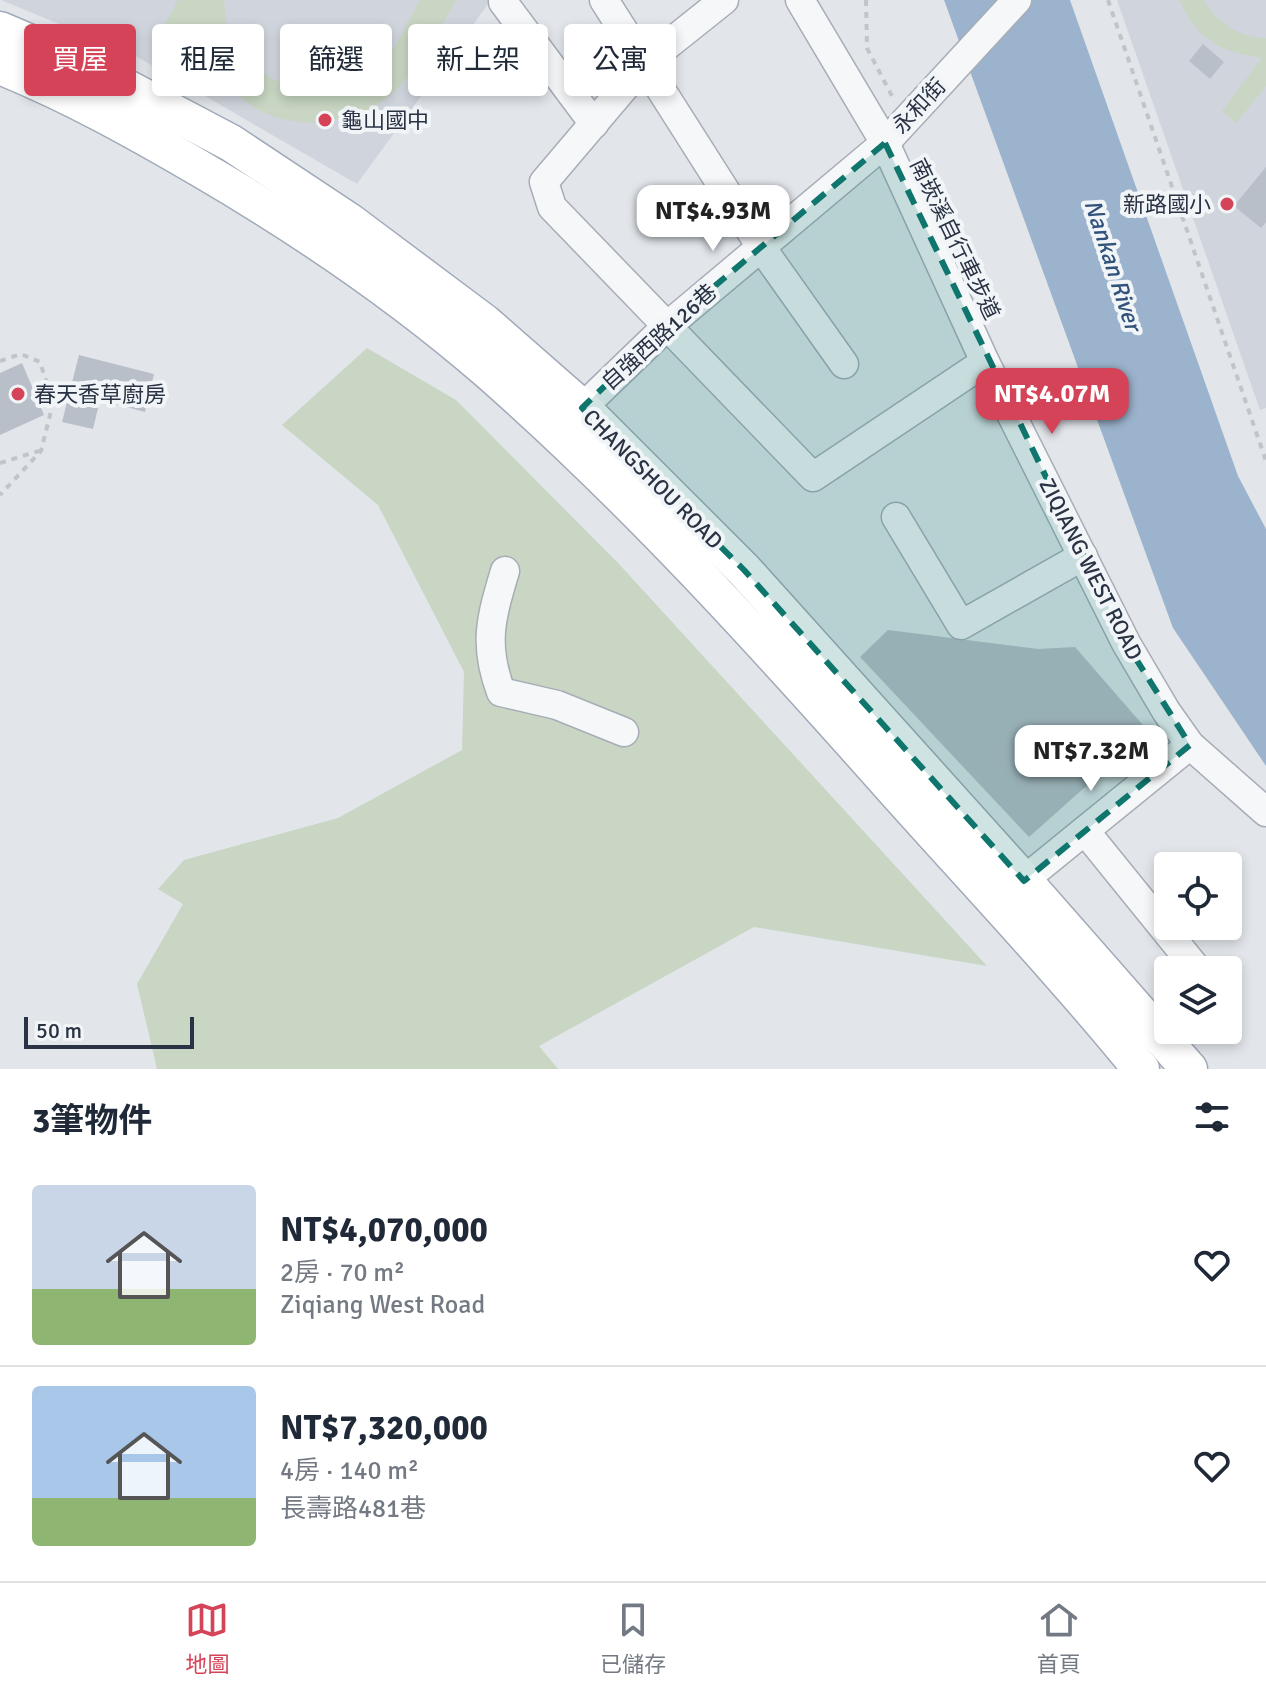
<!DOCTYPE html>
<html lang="zh-TW">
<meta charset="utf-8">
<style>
:root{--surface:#fff;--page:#f2f2f3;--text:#1f2937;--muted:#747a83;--line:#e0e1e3;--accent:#d54358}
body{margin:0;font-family:Signika,"Noto Sans TC",sans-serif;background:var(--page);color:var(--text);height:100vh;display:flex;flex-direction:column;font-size:30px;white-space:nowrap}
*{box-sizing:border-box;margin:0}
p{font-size:26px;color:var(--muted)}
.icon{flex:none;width:44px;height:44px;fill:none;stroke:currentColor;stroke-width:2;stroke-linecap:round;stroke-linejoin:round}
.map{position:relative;height:1069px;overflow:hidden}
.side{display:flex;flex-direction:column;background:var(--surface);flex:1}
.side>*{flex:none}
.hud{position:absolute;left:24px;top:24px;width:800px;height:72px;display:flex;gap:16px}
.tools{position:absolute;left:1154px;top:852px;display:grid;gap:16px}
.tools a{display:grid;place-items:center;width:88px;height:88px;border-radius:8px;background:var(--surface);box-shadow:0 4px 12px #0003;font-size:40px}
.scale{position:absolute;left:24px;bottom:20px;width:170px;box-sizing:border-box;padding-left:8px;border:4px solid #293344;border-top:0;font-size:22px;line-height:28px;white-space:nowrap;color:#293344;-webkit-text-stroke:6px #f2f5f8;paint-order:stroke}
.price{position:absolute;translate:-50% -68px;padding:0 18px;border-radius:16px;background:#fff;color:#222;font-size:26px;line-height:52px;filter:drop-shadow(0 2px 4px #0008)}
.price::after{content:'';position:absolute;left:50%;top:48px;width:24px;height:18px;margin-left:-12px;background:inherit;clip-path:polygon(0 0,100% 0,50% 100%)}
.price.current{background:var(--accent);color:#fff}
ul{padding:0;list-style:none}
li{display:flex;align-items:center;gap:24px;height:200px;padding:0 32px}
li+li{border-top:2px solid var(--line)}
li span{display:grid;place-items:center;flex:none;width:224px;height:160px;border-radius:8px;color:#555}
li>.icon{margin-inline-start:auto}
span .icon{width:96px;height:96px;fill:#fffc;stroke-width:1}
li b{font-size:34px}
h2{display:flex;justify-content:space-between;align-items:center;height:96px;padding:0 32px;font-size:34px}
.chip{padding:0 28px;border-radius:8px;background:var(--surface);box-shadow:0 4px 12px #0003;font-size:28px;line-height:72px}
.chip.current{background:var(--accent);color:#fff}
.tab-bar{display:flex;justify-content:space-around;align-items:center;height:112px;border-top:2px solid var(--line);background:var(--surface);font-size:22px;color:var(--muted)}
.tab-bar a{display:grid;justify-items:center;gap:4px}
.tab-bar .current{color:var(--accent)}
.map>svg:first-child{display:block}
</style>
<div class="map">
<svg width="1266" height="1069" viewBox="0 0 1266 1069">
<rect width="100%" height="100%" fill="#e2e6eb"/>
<g fill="#d0d5dd">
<path d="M 1,0 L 491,0 L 357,184 L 134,55 Z"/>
<path d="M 1117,0 L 1266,0 L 1266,408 L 1260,410 Z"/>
</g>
<g fill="#c8d6c3">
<path d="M 178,0 L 224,0 C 225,8 225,17 227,24 C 245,84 316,107 367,74 C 393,58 405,26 420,0 L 456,0 C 437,33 420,70 390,95 C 339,137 256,132 219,73 C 216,67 209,59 207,52 C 204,45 204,36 203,28 L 188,55 L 158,37 Z"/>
<path d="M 1179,0 L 1203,0 C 1218,22 1238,38 1266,38 L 1266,86 L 1236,123 L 1222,111 L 1262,58 C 1219,51 1199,41 1179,0 Z"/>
<path d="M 367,348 L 456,400 L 619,564 L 987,966 L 754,927 L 539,1046 L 558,1069 L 157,1069 L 137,984 L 183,904 L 158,889 L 184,860 L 338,818 L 462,750 L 464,672 L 378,505 L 282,425 Z"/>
</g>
<path fill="#9cb3cd" d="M 944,0 L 1070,0 L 1238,476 L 1266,529 L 1266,766 L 1173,628 Z"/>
<g fill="#b9bfc9">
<path d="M 1203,44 L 1224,62 L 1210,79 L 1189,61 Z"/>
<path d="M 1266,167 L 1266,222 L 1261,228 L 1234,206 Z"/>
<path d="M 79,355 L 154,374 L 145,412 L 100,400 L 93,429 L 62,422 Z"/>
<path d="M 22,363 L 44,415 L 0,435 L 0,373 Z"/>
<path d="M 888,630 L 1038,649 L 1075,647 L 1148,731 L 1029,837 L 860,657 Z"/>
</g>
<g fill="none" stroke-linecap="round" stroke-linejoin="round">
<defs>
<g id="minor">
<path d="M 604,0 L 761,247 L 844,364"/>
<path d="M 724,0 L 645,63 L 544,182 L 552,207 L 813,477 L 985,362"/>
<path d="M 800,0 L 885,143 L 985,362 L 1126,643 L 1166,711 L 1190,745 L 1266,812"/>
<path d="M 503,2 L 594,124"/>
<path d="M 582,408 L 666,327 L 885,143 L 1017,0"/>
<path d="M 896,517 L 961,625 L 1083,556"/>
<path d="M 505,571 C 491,618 483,644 501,692 L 557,705 L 624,732"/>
<path d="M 1085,831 L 1196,968"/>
<path d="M 1008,893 L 1190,745"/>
</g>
<g id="major">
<path d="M 0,30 L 89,68 L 231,143 L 350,222 L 485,323 L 582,408 L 744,570 L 1024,881 L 1189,1069"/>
<path d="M 0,66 C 69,94 134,130 199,168 C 302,228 398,293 488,371 C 633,498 763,642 891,786 C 975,880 1062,972 1141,1069"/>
</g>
</defs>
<use href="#minor" stroke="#a7adb6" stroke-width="31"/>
<use href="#major" stroke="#a1aab8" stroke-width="39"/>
<g stroke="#c1c4ca" stroke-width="4" stroke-dasharray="6 6" stroke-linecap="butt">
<path d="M 866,0 L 867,48 L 893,98"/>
<path d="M 1108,0 L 1266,461"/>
<path d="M 0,361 L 21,354 L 40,362 L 53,403 L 41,451 L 0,495"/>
<path d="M 0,463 L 39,451"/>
</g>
<use href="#minor" stroke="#f6f7f9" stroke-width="28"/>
<use href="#major" stroke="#fff" stroke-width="36"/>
</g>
<path fill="#0f766e" fill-opacity="0.2" stroke="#0f766e" stroke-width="6" stroke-dasharray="16 10" stroke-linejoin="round" d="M 885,143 L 1126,643 L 1190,745 L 1024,881 L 744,570 L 582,408 L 666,327 Z"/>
<g fill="#d54358" stroke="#f2f5f8" stroke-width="3">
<circle cx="325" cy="120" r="8"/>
<circle cx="1227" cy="204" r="8"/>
<circle cx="18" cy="394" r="8"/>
</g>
<g text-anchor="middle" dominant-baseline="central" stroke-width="8" stroke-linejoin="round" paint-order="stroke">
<g font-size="22" fill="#293344" stroke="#f2f5f8">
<text transform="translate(919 106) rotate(-47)">永和街</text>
<text transform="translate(955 239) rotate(64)">南崁溪自行車步道</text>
<text transform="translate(659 337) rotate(-42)">自強西路126巷</text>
<text transform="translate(653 479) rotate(45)">CHANGSHOU ROAD</text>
<text transform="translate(1091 569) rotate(63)">ZIQIANG WEST ROAD</text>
</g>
<g font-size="22" fill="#293344" stroke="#f2f5f8" text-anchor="start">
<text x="341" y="120">龜山國中</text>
<text x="1211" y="204" text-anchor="end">新路國小</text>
<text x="34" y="394">春天香草廚房</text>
</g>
<g font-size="24" font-style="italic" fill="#31527b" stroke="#f2f5f8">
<text transform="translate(1113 265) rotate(72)">Nankan River</text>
</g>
</g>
</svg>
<div class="tools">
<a><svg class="icon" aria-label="locate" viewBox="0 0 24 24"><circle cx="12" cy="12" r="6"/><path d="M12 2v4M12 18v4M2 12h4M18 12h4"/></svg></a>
<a><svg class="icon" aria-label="layers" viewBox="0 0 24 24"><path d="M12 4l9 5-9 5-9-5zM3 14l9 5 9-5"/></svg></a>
</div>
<div class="scale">50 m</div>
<b class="price" style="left:713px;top:253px">NT$4.93M</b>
<b class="price current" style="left:1052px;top:436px">NT$4.07M</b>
<b class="price" style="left:1091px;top:793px">NT$7.32M</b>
<div class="hud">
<a class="chip current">買屋</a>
<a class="chip">租屋</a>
<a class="chip">篩選</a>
<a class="chip">新上架</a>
<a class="chip">公寓</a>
</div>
</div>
<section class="side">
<h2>3筆物件<svg class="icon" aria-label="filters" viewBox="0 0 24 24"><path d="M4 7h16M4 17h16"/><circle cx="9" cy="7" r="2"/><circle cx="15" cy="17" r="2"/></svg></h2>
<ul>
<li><span style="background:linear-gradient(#c9d6e8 65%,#8fb573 0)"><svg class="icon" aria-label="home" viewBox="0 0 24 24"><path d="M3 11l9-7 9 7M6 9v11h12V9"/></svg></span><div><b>NT$4,070,000</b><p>2房 · 70 m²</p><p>Ziqiang West Road</p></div><svg class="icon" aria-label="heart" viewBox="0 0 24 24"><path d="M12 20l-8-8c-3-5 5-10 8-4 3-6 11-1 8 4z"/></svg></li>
<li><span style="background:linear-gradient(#a9c7e8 70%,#8fb573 0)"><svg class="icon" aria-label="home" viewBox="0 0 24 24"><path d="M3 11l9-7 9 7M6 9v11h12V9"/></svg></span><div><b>NT$7,320,000</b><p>4房 · 140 m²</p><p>長壽路481巷</p></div><svg class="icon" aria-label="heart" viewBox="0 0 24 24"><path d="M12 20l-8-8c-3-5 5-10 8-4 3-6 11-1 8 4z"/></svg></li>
</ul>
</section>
<nav class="tab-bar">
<a class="current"><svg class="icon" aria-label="map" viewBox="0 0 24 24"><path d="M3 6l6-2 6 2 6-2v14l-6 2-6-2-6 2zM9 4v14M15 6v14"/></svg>地圖</a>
<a><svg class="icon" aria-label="saved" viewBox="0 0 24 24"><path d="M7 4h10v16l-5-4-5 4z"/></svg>已儲存</a>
<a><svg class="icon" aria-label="home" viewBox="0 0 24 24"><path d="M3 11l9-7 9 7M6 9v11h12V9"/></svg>首頁</a>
</nav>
